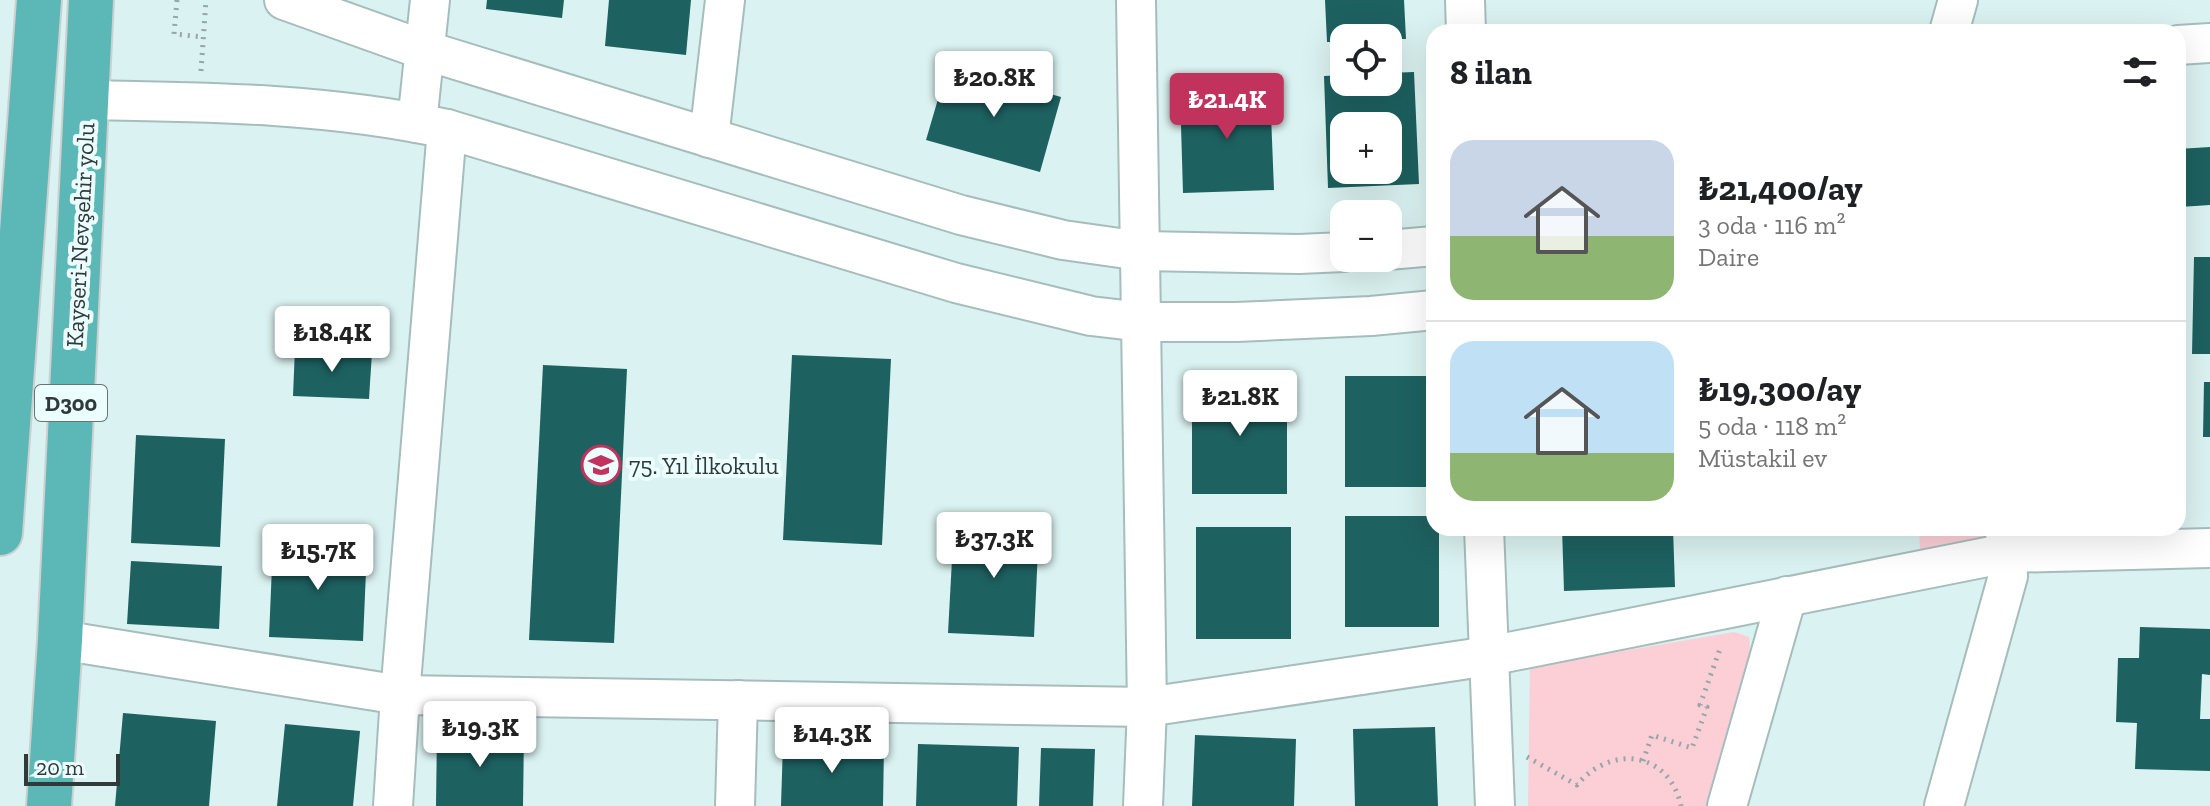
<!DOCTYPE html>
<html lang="tr">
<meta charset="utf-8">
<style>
:root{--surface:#fff;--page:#f2f2f2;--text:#202124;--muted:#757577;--line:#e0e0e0;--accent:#c1325c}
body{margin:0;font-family:"Zilla Slab",serif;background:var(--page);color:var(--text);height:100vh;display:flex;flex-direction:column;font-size:30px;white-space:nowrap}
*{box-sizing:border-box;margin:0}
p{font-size:26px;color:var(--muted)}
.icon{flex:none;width:44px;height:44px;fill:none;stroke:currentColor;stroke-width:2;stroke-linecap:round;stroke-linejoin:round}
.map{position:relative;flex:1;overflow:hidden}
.details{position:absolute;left:1426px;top:24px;width:760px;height:512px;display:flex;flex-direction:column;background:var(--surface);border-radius:24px;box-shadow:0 8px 32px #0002}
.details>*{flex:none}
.controls{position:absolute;left:1330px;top:24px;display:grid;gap:16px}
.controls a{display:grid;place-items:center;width:72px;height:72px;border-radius:16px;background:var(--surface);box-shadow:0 8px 32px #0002;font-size:40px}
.scale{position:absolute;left:24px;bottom:20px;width:96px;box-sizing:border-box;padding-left:8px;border:4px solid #313a3a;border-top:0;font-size:22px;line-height:28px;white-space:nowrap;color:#313a3a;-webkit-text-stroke:6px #ebfefd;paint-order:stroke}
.price{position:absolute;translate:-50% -68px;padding:0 18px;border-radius:8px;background:#fff;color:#222;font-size:26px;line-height:52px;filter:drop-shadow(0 2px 4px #0008)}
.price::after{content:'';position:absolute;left:50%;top:48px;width:24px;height:18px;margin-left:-12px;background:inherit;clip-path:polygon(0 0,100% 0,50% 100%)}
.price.on{background:var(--accent);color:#fff}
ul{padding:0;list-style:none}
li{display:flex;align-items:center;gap:24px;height:200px;padding:0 24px}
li+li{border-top:2px solid var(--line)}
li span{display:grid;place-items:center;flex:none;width:224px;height:160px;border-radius:24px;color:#555}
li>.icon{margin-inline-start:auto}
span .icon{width:96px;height:96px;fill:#fffc;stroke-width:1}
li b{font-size:34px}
h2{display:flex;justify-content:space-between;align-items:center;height:96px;padding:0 24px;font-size:34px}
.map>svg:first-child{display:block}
</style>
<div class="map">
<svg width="2210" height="806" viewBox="0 0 2210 806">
<rect width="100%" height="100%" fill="#daf2f1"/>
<g fill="#fbcfd5">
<path d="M 1919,528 L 1992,528 L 1984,539 L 1920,551 Z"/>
<path d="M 1734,632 L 1749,637 C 1755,692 1728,754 1712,806 L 1528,806 L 1530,667 Z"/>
</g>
<g fill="#1d6160" fill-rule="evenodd">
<path d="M 487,0 L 564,0 L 562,18 L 486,9 Z"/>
<path d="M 609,0 L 691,0 L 686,55 L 605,46 Z"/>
<path d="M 1325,0 L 1404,0 L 1406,39 L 1344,38 L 1344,42 L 1327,42 Z"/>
<path d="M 948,65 L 1061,97 L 1040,172 L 926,140 Z"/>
<path d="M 1414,72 L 1419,184 L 1328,188 L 1324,76 L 1344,75 L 1344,82 L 1388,82 L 1388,73 ZM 1344,126 L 1388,126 L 1388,170 L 1344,170 Z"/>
<path d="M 1270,90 L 1274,190 L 1183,193 L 1180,92 Z"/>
<path d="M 2210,147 L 2210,205 L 2180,207 L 2178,149 Z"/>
<path d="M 2194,257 L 2210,257 L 2210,354 L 2192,354 Z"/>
<path d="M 295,348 L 372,352 L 369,399 L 293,396 Z"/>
<path d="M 792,355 L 891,359 L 882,545 L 783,540 Z"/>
<path d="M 543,365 L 627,369 L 614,643 L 529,640 Z"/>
<rect x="1345" y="376" width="89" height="111"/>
<rect x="1192" y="382" width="95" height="112"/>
<path d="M 2204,382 L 2210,382 L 2210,437 L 2203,437 Z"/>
<path d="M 136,435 L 225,439 L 220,547 L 131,543 Z"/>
<path d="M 1345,516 L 1434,516 L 1434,528 L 1439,528 L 1439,627 L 1345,627 Z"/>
<path d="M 954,523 L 1039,527 L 1034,637 L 948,633 Z"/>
<rect x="1196" y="527" width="95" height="112"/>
<path d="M 1562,528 L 1673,528 L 1675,587 L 1564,591 Z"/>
<path d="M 273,543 L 367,548 L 363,641 L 269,637 Z"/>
<path d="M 131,561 L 222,566 L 219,629 L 127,624 Z"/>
<path d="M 2140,627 L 2210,629 L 2210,675 L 2202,674 L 2200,719 L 2210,719 L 2210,771 L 2135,769 L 2137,723 L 2116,722 L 2118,658 L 2139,658 Z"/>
<path d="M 123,713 L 216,721 L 209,806 L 115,806 Z"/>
<path d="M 285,724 L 360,731 L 353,806 L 277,806 Z"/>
<path d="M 1435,727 L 1438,806 L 1355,806 L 1353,729 Z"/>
<path d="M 437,731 L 524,733 L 523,806 L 436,806 Z"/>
<path d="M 1195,735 L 1296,739 L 1294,806 L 1192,806 Z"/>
<path d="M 783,743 L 884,746 L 883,806 L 781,806 Z"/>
<path d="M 918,744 L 1019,747 L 1017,806 L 916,806 Z"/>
<path d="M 1041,748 L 1095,749 L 1093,806 L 1039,806 Z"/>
</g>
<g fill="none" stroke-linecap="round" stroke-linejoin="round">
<defs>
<g id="minor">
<path d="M 284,0 L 424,50 L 961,215 L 1063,240 L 1141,251 L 1299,254 L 1344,252"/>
<path d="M 1136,0 L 1147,707 L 1143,806"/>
<path d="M 1465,0 L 1466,32"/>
<path d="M 1949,32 L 1958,0"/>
<path d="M 2178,45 L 2210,43"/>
<path d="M 86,100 C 207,102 328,103 447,129 L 956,283 L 1091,316 L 1142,322 L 1236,322 L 1371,316 L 1434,310"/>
<path d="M 417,123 L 430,0"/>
<path d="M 709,138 L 725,0"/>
<path d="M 1388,250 L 1434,246"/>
<path d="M 1484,528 L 1495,806"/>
<path d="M 60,640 L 400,695 L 1147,707 L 1489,656 L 2007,553 L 2210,548"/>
<path d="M 393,806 L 400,695 L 447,129"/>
<path d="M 735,806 L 738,700"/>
<path d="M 1727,806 L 1787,596"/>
<path d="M 1944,806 L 2008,576 L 2005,530"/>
</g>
<g id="trunk">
<path d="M 0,533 L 39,0"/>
<path d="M 49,806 L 60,640 L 91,0"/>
</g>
</defs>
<use href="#minor" stroke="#a6bdbc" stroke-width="42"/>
<use href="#trunk" stroke="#ced0d0" stroke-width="48"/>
<g stroke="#94a6a6" stroke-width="5" stroke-dasharray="2 6" stroke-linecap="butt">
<path d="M 177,0 L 174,34 L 203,37"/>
<path d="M 201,71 L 206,0"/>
<path d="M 1527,757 L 1577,785 C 1611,744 1669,751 1681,806"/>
<path d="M 1643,761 L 1652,735 L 1692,748 L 1707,707 L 1700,705 L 1721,646"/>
</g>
<use href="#minor" stroke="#fff" stroke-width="38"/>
<use href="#trunk" stroke="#5cb8b7" stroke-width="44"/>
</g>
<defs>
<symbol id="school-ring" viewBox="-11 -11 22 22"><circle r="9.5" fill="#ebfefd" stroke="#c1325c" stroke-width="1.5"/><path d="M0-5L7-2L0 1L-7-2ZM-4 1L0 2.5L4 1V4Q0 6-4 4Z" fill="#c1325c"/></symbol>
</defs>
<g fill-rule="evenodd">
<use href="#school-ring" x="579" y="443" width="44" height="44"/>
</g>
<g text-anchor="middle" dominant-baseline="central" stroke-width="8" stroke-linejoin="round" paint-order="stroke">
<rect fill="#ebfefd" stroke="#697574" stroke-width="2" x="35" y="385" width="72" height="36" rx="6"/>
<g font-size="22" font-weight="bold" fill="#313a3a">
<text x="71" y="403">D300</text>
</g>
<g font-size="24" fill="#313a3a" stroke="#ebfefd">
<text transform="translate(80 235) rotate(-87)">Kayseri-Nevşehir yolu</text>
</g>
<g font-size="24" fill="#313a3a" stroke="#ebfefd" text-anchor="start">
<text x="629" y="465">75. Yıl İlkokulu</text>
</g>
</g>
</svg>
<div class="controls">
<a><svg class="icon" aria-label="locate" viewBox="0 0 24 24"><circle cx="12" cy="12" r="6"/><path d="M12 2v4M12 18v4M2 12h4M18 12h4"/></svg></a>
<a>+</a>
<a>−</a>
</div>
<div class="scale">20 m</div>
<b class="price" style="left:994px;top:119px">₺20.8K</b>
<b class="price on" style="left:1227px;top:141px">₺21.4K</b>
<b class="price" style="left:332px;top:374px">₺18.4K</b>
<b class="price" style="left:1240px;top:438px">₺21.8K</b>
<b class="price" style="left:994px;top:580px">₺37.3K</b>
<b class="price" style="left:318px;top:592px">₺15.7K</b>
<b class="price" style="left:480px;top:769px">₺19.3K</b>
<b class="price" style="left:832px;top:775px">₺14.3K</b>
<section class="details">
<h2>8 ilan<svg class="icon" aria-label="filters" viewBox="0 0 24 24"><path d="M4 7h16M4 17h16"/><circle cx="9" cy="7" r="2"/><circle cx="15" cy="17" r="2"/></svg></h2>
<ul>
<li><span style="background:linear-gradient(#c9d6e8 60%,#8fb573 0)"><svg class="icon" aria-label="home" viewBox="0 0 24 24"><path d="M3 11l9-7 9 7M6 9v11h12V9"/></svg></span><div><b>₺21,400/ay</b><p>3 oda · 116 m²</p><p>Daire</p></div></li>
<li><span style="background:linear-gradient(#bfe0f5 70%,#8fb573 0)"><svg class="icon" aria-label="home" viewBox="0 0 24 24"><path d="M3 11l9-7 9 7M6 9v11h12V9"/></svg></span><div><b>₺19,300/ay</b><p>5 oda · 118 m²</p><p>Müstakil ev</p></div></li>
</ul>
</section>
</div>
